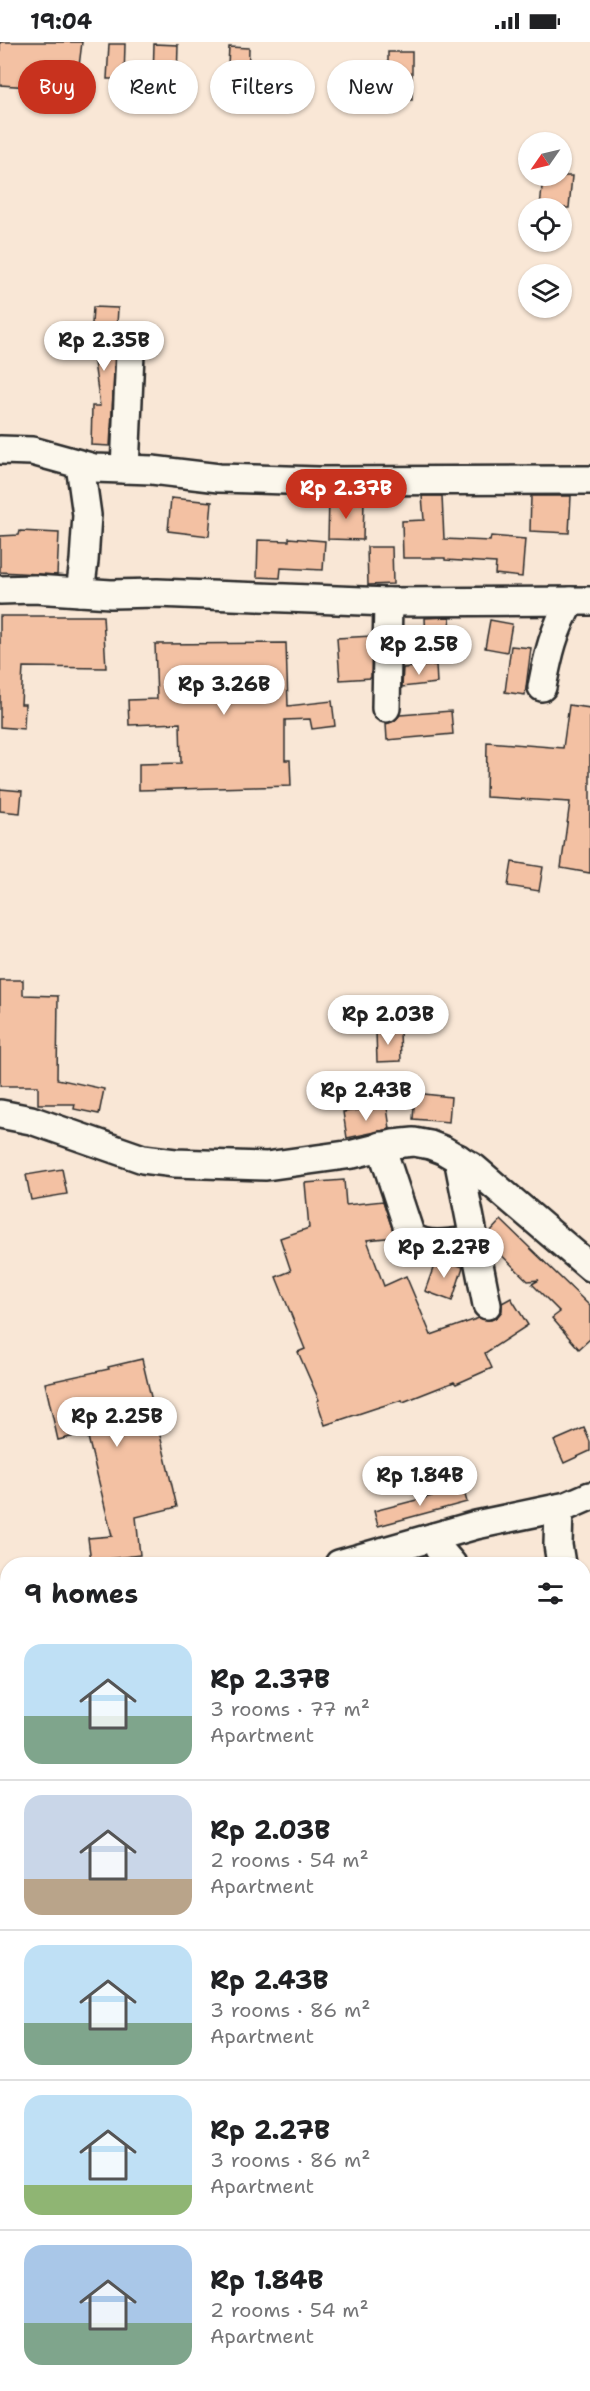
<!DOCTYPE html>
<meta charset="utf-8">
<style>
:root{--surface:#fff;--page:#f2f2f2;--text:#202124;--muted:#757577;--line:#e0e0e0;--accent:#c8321e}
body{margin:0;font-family:"Shantell Sans",sans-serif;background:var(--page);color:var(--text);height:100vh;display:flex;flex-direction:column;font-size:22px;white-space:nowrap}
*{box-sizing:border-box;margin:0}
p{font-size:20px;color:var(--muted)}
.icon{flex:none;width:33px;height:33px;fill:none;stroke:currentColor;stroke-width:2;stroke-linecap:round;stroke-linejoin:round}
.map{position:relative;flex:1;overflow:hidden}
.drawer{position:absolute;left:0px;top:1515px;width:591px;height:834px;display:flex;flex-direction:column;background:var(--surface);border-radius:24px 24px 0 0;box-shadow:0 2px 4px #0004}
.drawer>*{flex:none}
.guide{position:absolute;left:18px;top:18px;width:555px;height:54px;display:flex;gap:12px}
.needle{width:39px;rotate:236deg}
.tools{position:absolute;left:518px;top:90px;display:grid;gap:12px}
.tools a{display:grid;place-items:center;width:54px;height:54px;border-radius:50%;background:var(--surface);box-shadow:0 2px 4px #0004;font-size:30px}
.price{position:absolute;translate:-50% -51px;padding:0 14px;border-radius:21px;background:#fff;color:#222;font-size:20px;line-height:39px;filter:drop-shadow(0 2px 3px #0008)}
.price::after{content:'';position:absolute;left:50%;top:36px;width:18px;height:14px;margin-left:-9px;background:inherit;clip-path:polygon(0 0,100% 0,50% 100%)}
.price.selected{background:var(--accent);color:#fff}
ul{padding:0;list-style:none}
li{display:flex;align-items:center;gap:18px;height:150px;padding:0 24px}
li+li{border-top:2px solid var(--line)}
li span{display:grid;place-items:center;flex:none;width:168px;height:120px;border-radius:18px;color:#555}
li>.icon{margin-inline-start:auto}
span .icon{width:72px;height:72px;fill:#fffc;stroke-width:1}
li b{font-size:26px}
h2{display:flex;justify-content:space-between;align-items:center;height:72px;padding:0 24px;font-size:26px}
.pill{padding:0 21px;border-radius:27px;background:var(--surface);box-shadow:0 2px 4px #0004;font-size:21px;line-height:54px}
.pill.selected{background:var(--accent);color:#fff}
.status{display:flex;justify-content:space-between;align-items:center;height:42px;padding:0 30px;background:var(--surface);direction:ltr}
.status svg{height:16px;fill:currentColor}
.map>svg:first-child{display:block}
</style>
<div class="status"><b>19:04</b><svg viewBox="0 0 49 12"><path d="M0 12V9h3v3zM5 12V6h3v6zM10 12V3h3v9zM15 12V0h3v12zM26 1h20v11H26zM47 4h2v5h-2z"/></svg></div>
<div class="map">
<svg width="590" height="2349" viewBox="0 0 590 2349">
<rect width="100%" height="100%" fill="#f9e7d6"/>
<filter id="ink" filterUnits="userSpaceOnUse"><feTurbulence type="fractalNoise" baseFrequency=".0167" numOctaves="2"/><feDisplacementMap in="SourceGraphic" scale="12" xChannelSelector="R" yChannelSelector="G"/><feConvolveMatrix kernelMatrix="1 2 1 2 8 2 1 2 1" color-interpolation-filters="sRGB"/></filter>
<g filter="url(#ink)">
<g fill="#f3c1a3" stroke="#2b2b2b" stroke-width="1.5">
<path d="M 0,0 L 82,0 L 76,48 L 0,43 Z"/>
<path d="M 109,2 L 125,2 L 124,37 L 107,37 Z"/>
<path d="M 154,2 L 178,3 L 177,38 L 153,37 Z"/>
<path d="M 229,5 L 249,6 L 248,42 L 227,41 Z"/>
<rect x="388" y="10" width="24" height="48"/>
<path d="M 543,134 L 572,134 L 569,166 L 540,166 Z"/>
<path d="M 93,265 L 118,266 L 110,404 L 91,403 L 92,364 L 100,364 L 91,298 Z"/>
<path d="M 422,454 L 442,454 L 444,497 L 490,499 L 491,494 L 525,497 L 522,535 L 495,532 L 496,521 L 445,518 L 445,516 L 403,516 L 402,479 L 424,478 Z"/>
<path d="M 531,454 L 571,454 L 569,491 L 530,489 Z"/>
<path d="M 171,456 L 212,460 L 209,494 L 168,489 Z"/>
<path d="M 329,457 L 364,458 L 363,498 L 328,497 Z"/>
<path d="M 20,489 L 59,491 L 57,533 L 0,530 L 0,494 L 19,493 Z"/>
<path d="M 289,496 L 325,499 L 323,528 L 281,526 L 280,536 L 257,535 L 258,498 L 289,499 Z"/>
<path d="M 367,505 L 392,505 L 393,542 L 368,543 Z"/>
<path d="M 0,574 L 103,574 L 106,626 L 23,625 L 21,662 L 25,662 L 24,687 L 0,685 Z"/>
<path d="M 450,575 L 453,620 L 427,621 L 425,576 Z"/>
<path d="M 490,578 L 512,582 L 507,610 L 485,606 Z"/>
<path d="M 372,594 L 371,636 L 340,638 L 337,596 Z"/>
<path d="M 286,601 L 288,664 L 332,659 L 335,684 L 312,687 L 310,677 L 285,678 L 285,718 L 290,718 L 291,744 L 139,748 L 139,722 L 181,721 L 180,681 L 129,683 L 128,658 L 157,657 L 155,602 Z"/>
<path d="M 511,604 L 531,606 L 525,653 L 505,650 Z"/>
<path d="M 436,623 L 437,641 L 402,645 L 403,626 Z"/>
<path d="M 569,663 L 590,666 L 590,831 L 561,826 L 570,760 L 486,755 L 487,700 L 563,706 Z"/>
<path d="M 451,669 L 453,692 L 387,698 L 386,682 L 394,679 L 400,673 Z"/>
<path d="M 0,747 L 22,749 L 20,771 L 0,769 Z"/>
<path d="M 512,820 L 543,825 L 539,849 L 508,844 Z"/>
<path d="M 0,938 L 23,938 L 23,953 L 58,954 L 57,1037 L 104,1047 L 99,1072 L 74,1067 L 75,1062 L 38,1062 L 38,1044 L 0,1044 Z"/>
<path d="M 400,988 L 401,1019 L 377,1020 L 376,989 Z"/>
<path d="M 415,1051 L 451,1055 L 449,1080 L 413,1077 Z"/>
<path d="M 387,1065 L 390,1087 L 347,1096 L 343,1070 Z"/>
<path d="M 62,1127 L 67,1152 L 31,1158 L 26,1133 Z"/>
<path d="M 344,1138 L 346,1163 L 383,1159 L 395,1195 L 367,1198 L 384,1244 L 406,1234 L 431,1293 L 479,1276 L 491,1278 L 498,1274 L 502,1269 L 502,1261 L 511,1256 L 528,1283 L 485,1311 L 492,1326 L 456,1342 L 454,1340 L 403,1360 L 402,1358 L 376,1366 L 325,1383 L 317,1359 L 319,1358 L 298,1310 L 305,1307 L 276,1235 L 291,1229 L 280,1196 L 309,1186 L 305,1141 Z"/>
<path d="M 501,1178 L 590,1264 L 590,1297 L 579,1307 L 552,1276 L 560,1270 L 532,1242 L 539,1238 L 528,1239 L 491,1203 L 489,1191 Z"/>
<path d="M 436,1218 L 444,1218 L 463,1225 L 452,1259 L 425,1249 Z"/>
<path d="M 142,1317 L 177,1465 L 136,1475 L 140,1513 L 91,1519 L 88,1496 L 112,1494 L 87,1391 L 58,1398 L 45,1341 L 109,1327 L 108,1325 Z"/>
<path d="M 584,1386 L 590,1400 L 590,1409 L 564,1421 L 554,1399 Z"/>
<path d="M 463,1446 L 467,1460 L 378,1484 L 374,1469 Z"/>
</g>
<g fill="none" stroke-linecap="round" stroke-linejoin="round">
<defs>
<g id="minor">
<path d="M 0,408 L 32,409 L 94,426 L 152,428 L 219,436 L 318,439 L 590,438"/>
<path d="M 125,427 L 130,311"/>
<path d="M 0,548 L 34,547 L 111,552 L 157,551 L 388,560 L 590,559"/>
<path d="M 80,550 L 84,519 L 87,473 L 80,423"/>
<path d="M 542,645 C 548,614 554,586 571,559"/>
<path d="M 386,666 L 388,560"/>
<path d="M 0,1072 L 31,1078 L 143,1117 L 175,1121 L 266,1124 L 353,1112 L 393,1102 L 414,1100 L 430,1103 L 443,1108 L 474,1126 L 590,1225"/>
<path d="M 381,1104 L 410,1192 C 423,1209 457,1200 475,1198"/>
<path d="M 458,1116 L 487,1263"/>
<path d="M 559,1466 L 558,1503 L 561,1522"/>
<path d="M 434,1495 L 439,1507 L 452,1522"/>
<path d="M 339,1522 L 476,1483 L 567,1464 L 590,1454"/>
<path d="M 0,1857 L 8,1853"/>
<path d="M 0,2253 L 8,2236"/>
</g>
</defs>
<use href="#minor" stroke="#2b2b2b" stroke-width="32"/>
<use href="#minor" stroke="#fbf7ec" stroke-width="27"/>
</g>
</g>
</svg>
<div class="tools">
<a><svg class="needle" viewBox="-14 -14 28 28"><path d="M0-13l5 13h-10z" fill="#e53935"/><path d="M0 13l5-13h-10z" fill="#757577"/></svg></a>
<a><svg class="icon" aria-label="locate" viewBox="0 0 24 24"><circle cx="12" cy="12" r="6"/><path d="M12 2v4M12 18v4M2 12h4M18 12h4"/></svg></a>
<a><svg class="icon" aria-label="layers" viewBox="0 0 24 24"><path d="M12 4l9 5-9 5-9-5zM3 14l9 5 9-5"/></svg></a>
</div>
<b class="price" style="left:104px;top:330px">Rp 2.35B</b>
<b class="price selected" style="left:346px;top:478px">Rp 2.37B</b>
<b class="price" style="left:419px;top:634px">Rp 2.5B</b>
<b class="price" style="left:224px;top:674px">Rp 3.26B</b>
<b class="price" style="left:388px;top:1004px">Rp 2.03B</b>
<b class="price" style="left:366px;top:1080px">Rp 2.43B</b>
<b class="price" style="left:444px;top:1237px">Rp 2.27B</b>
<b class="price" style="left:117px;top:1406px">Rp 2.25B</b>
<b class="price" style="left:420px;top:1465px">Rp 1.84B</b>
<div class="guide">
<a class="pill selected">Buy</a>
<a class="pill">Rent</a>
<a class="pill">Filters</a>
<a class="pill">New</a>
</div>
<section class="drawer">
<h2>9 homes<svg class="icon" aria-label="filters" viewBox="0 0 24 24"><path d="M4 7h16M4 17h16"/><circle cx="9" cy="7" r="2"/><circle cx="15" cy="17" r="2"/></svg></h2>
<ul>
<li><span style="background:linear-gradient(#bfe0f5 60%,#7fa58c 0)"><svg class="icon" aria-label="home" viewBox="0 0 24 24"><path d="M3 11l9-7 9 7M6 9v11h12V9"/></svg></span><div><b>Rp 2.37B</b><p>3 rooms · 77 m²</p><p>Apartment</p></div></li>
<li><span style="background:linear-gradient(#c9d6e8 70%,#b9a48a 0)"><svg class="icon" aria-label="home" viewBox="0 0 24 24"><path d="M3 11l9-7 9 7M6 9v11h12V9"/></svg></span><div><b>Rp 2.03B</b><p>2 rooms · 54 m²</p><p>Apartment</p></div></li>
<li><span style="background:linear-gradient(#bfe0f5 65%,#7fa58c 0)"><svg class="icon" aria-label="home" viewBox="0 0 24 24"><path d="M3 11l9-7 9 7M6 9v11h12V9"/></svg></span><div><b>Rp 2.43B</b><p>3 rooms · 86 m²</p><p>Apartment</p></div></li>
<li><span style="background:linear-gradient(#bfe0f5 75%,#8fb573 0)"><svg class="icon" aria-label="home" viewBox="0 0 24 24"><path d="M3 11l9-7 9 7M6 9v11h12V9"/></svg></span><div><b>Rp 2.27B</b><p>3 rooms · 86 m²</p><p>Apartment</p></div></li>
<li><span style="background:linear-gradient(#a9c7e8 65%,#7fa58c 0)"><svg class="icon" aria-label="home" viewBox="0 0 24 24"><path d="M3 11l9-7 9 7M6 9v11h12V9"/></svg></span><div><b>Rp 1.84B</b><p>2 rooms · 54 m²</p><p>Apartment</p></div></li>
</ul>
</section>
</div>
